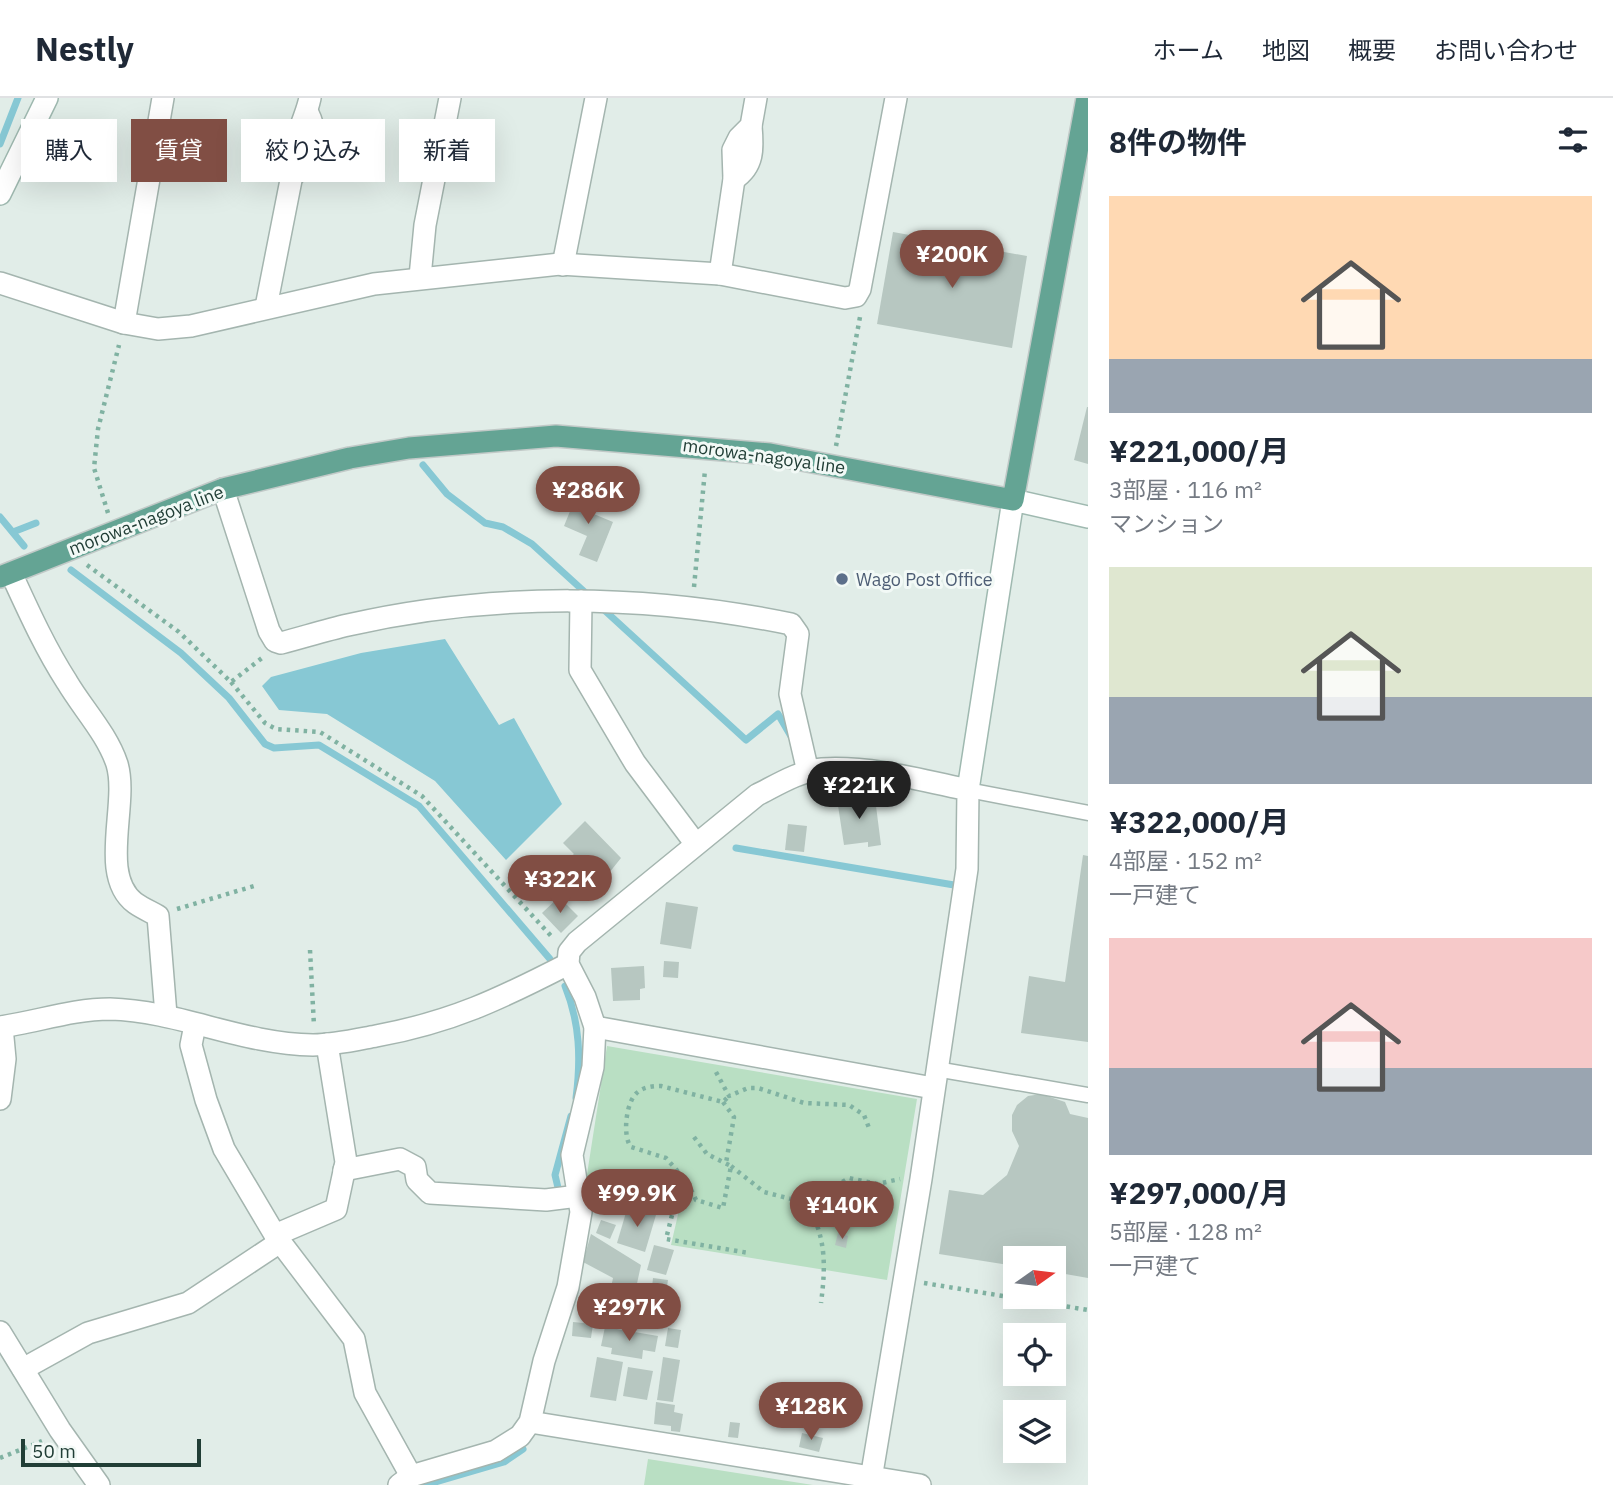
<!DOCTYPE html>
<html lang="ja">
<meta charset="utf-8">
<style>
:root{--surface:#fff;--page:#f6f6f7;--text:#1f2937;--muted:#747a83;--line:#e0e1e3;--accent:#814e44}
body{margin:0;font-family:"IBM Plex Sans","Noto Sans JP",sans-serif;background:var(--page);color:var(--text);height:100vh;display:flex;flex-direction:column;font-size:26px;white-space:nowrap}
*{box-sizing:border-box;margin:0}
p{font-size:23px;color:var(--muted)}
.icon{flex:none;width:38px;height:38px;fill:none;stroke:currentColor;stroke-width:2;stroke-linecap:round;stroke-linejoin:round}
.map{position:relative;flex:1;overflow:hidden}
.sheet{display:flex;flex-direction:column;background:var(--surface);width:525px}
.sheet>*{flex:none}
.hud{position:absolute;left:21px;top:21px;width:665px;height:63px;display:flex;gap:14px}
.needle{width:46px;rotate:76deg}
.buttons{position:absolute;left:1003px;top:1148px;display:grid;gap:14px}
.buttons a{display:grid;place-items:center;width:63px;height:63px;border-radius:0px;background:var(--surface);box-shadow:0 7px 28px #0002;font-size:35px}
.scale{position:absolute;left:21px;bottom:18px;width:180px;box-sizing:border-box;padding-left:7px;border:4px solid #213e36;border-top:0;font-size:19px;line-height:24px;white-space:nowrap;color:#213e36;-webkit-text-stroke:5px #f2f9f6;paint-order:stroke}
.price{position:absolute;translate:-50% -60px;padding:0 16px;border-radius:24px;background:var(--accent);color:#fff;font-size:23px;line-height:46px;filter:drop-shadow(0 2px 4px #0008)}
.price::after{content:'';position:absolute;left:50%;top:42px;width:21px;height:16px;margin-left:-10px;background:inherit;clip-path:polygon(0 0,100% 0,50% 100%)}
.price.selected{background:#222;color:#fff}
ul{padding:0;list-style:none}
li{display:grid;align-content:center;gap:14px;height:371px;padding:0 21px}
li span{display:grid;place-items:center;height:217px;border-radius:0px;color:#555}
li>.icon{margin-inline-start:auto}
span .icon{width:126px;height:126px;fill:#fffc;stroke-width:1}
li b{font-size:30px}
h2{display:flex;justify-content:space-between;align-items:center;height:84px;padding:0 21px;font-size:30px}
.tag{padding:0 24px;border-radius:0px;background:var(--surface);box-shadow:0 7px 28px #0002;font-size:24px;line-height:63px}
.tag.selected{background:var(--accent);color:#fff}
header{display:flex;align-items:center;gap:42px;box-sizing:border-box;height:98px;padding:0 35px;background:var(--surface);border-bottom:2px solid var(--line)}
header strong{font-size:33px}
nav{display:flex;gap:38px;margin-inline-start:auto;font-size:24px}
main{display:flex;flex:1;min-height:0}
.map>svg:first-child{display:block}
</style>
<header>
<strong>Nestly</strong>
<nav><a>ホーム</a><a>地図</a><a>概要</a><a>お問い合わせ</a></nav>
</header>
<main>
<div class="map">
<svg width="1088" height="1387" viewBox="0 0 1088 1387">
<rect width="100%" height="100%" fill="#e1ede8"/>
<g fill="#b9dfc3">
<path d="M 607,948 L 917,1001 L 887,1182 L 671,1147 L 682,1099 L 668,1093 L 602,1112 L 583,1102 Z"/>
<path d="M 648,1361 L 813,1387 L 644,1387 Z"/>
</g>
<path fill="#87c8d4" d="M 445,541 L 499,627 L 514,620 L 562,706 L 506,762 L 435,683 L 327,616 L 279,612 L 262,588 L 271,579 L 361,555 Z"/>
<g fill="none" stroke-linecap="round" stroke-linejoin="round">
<g stroke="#87c8d4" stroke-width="7">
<path d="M 0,46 L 18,0"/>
<path d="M 423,367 L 447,396 L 485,425 L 503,429 L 532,446 L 588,497"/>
<path d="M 0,419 L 24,448"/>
<path d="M 13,434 L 36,425"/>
<path d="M 71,472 L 181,555 L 229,600 L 265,646 L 274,650 L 319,647 L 419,708 L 550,861"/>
<path d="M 602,510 L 746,642 L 778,616 L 792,640"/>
<path d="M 736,750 L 954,787"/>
<path d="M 565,888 C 580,925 581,961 576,1000"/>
<path d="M 559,1094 L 555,1077 L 571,1018"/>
<path d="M 425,1387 L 504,1364 L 523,1351"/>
</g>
</g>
<g fill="#b7c7c1">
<path d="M 893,134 L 1027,158 L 1012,250 L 877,226 Z"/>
<path d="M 1087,309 L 1088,309 L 1088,366 L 1074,362 Z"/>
<path d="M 579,391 L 595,398 L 589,414 L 613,424 L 597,464 L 579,457 L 587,438 L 564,428 Z"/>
<path d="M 868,696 L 869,709 L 876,708 L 881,747 L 868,749 L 868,744 L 844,747 L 837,701 Z"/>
<path d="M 585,723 L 621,760 L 601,785 L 584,767 L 580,771 L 569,760 L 574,756 L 563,745 Z"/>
<path d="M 788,726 L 807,728 L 804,754 L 785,752 Z"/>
<path d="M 1083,757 L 1088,758 L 1088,944 L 1021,935 L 1029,878 L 1065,884 Z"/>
<path d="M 559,799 L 578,818 L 561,835 L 542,815 Z"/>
<path d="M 666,804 L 698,809 L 691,851 L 660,846 Z"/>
<path d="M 664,863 L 679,864 L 678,880 L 663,879 Z"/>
<path d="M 644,868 L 645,890 L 640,891 L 640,902 L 613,903 L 611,870 Z"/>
<path d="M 1041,996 L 1065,1004 L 1070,1016 L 1088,1020 L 1088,1180 L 1054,1174 L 1054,1160 L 1015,1160 L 1015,1168 L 939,1156 L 949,1092 L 983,1097 L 1007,1077 L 1019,1048 L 1012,1033 L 1012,1017 L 1017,1007 L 1028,998 Z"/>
<path d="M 634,1110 L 656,1117 L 645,1154 L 617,1145 L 627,1111 Z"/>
<path d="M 601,1122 L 616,1127 L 610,1141 L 596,1135 Z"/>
<path d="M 838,1135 L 848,1138 L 846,1150 L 835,1147 Z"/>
<path d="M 591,1136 L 641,1167 L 630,1218 L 606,1213 L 613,1180 L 583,1164 Z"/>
<path d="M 654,1147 L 674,1152 L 666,1177 L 647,1172 Z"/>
<path d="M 653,1180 L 668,1182 L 661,1227 L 646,1225 L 648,1209 L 640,1208 L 643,1188 L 652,1189 Z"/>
<path d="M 573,1224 L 593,1226 L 591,1240 L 572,1238 Z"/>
<path d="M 605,1229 L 658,1238 L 655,1254 L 643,1252 L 642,1261 L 611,1256 L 612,1250 L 601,1248 Z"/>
<path d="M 668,1230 L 681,1232 L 678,1250 L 665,1248 Z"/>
<path d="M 597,1259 L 623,1264 L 616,1303 L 590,1299 Z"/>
<path d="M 663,1259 L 680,1262 L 673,1304 L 657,1302 Z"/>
<path d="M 628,1269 L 653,1273 L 647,1302 L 623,1298 Z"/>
<path d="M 656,1304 L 675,1307 L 674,1314 L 683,1316 L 680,1334 L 671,1333 L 671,1328 L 654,1326 Z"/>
<path d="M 730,1324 L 740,1325 L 738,1340 L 728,1339 Z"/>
<path d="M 802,1335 L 823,1340 L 819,1354 L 799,1349 Z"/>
</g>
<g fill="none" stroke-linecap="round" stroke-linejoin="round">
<defs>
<g id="lane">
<path d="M 968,692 L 1088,715"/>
<path d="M 936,971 L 1088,997"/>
</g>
<g id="street">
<path d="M 292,77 C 319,64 319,37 307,13"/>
<path d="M 734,81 C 754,68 753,50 751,28"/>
<path d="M 563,167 L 596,0"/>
<path d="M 720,176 L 734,81 L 733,52 L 739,40 L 751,28 L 756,0"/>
<path d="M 420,179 L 425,127 L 450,0"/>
<path d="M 0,185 L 124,225 L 158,231 L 191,228 L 374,186 L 560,166 L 720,176 L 845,200 L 856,198 L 860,191 L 896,0"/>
<path d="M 266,209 L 292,77 C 288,47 304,28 310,0"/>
<path d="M 124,225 L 163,0"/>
<path d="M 223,391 L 269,533 L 275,543 L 281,545 C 304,539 326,532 348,527 C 492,494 647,496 791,526 L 798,536 L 790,596 L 808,674"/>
<path d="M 11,475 C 28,512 45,550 67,584 C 83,611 107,636 117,666 C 129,706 98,777 135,805 C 142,810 151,814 158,818 L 166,917"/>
<path d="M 581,503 L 580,572 L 635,665 L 695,745"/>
<path d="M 195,927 L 191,947 L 206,1002 L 224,1051 L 275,1137 L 354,1241 L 365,1295 L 411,1378"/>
<path d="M 0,929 C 36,924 73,911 110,911 C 180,913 241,946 313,947 C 334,947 355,942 376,938 C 452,924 500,901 568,866"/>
<path d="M 595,929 L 933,990"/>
<path d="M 0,1001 L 5,961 L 2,929"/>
<path d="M 344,1072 L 400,1061 L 415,1069 L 417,1082 L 430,1095 L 546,1102 L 578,1098"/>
<path d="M 275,1137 L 336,1111 L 346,1064 L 327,946"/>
<path d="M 0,1234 L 60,1332 L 99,1387"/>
<path d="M 23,1271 L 88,1235 L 188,1205 L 280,1144"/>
<path d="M 530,1324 L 920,1387"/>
<path d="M 399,1387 L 411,1378 L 496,1353 L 520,1338 L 530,1324 L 544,1263 L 568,1189 L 581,1114 L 572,1057 L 593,969 L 595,929 L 585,899 L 568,866 L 569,854 L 577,844 L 757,697 C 777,687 799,673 822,671 C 871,668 921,682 968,692 L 967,771 L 921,1081 L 870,1387"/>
</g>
<g id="secondary">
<path d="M 0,96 L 47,0"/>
<path d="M 968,692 L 1013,402 L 1088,419"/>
</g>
<path id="primary" d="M 0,479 L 223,391 L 350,360 L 409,350 L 556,338 L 770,356 L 1013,402 L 1087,0"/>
</defs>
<use href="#lane" stroke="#a4b5af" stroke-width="17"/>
<use href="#street" stroke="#a4b5af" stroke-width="24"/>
<use href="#secondary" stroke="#9fb9b0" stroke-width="24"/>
<use href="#primary" stroke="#c1c9c7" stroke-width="24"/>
<g stroke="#80b2a2" stroke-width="4.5" stroke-dasharray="3.5 5" stroke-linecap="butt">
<path d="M 836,348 L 860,219"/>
<path d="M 108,415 L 94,370 L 98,331 L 119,247"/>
<path d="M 87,467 L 179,534 L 231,584 L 262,560"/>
<path d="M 694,489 L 705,372"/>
<path d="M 231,584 L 265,625 L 276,631 L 320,634 L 422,698 L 553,840"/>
<path d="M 177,811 L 254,788"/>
<path d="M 310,852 L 314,928"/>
<path d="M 716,974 L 729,998 L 748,990 L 758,990 L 804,1005 L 849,1007 L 864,1017 L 869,1030"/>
<path d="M 723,1004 L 734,1019 L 726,1065"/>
<path d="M 694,1039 L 707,1056 L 731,1068 L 723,1110 L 696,1102 L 688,1085 L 666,1060 L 631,1049 C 622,1038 626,1002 638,994 C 644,989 653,988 661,988 L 723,1004 L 729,998"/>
<path d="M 731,1068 L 764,1094 L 807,1105 L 849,1080 L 877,1086 L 900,1081"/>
<path d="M 807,1105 C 826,1140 826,1166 821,1205"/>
<path d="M 603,1109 L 656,1093 L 676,1101 L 666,1141 L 749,1155"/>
<path d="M 924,1185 L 1088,1212"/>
<path d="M 0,1360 L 42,1343"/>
</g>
<use href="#lane" stroke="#fff" stroke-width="14"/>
<use href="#street" stroke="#fff" stroke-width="21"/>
<use href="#secondary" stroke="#fff" stroke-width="21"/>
<use href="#primary" stroke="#64a494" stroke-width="21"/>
</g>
<circle fill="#5c6f8a" stroke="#f2f9f6" stroke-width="2.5" cx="842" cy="481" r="7"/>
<g text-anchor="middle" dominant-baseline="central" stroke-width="6" stroke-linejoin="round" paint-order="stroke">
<g font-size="18" fill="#213e36" stroke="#f2f9f6">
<text transform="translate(764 358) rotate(8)">morowa-nagoya line</text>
<text transform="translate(146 422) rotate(-21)">morowa-nagoya line</text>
</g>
<g font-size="18" fill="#4e5e75" stroke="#f2f9f6" text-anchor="start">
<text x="856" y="481">Wago Post Office</text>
</g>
</g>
</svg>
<div class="buttons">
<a><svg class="needle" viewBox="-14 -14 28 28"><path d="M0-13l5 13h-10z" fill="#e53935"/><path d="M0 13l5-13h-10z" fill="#747a83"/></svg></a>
<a><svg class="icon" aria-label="locate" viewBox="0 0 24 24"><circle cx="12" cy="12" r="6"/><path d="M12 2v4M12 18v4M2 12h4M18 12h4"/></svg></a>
<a><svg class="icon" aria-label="layers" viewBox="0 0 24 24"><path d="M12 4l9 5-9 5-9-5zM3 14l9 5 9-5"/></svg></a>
</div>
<div class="scale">50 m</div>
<b class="price" style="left:952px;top:192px">¥200K</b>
<b class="price" style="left:588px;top:428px">¥286K</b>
<b class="price selected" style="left:859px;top:723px">¥221K</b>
<b class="price" style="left:560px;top:817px">¥322K</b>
<b class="price" style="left:637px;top:1131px">¥99.9K</b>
<b class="price" style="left:842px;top:1143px">¥140K</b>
<b class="price" style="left:629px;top:1245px">¥297K</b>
<b class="price" style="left:811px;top:1344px">¥128K</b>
<div class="hud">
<a class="tag">購入</a>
<a class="tag selected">賃貸</a>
<a class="tag">絞り込み</a>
<a class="tag">新着</a>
</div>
</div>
<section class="sheet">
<h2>8件の物件<svg class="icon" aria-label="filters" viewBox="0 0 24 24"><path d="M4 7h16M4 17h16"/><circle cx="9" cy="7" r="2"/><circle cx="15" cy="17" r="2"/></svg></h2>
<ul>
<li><span style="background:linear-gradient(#ffd9b3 75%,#9aa5b1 0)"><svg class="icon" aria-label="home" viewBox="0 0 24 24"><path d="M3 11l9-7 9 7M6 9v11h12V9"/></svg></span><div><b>¥221,000/月</b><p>3部屋 · 116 m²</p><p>マンション</p></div></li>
<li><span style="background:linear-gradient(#dfe7d0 60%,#9aa5b1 0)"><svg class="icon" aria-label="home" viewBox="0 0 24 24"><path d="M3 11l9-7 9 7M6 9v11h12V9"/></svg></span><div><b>¥322,000/月</b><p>4部屋 · 152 m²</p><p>一戸建て</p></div></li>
<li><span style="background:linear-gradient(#f6c9c9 60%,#9aa5b1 0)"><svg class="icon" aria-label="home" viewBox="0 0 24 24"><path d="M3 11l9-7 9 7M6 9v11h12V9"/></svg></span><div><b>¥297,000/月</b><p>5部屋 · 128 m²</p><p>一戸建て</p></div></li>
</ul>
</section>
</main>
